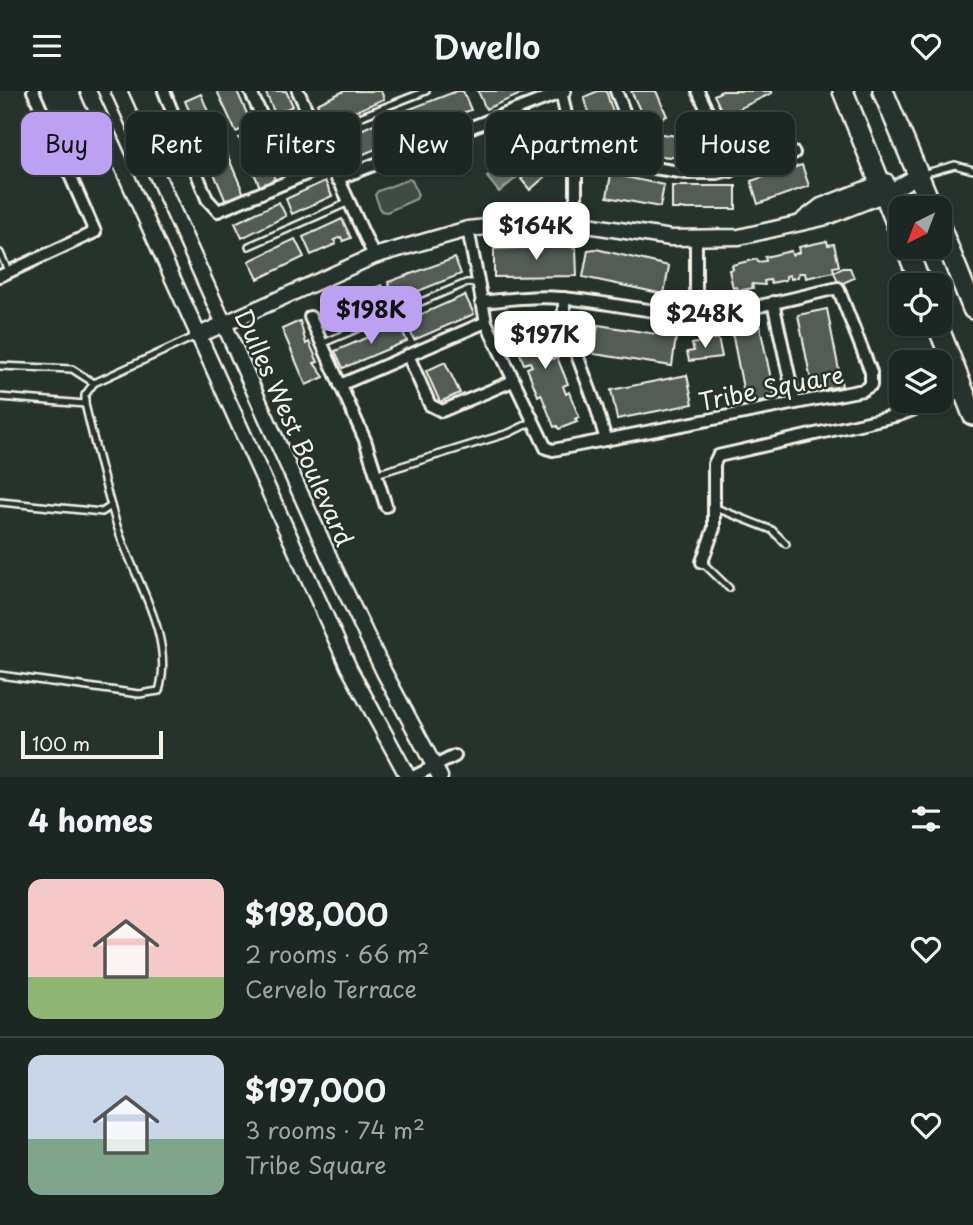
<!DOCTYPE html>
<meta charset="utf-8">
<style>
:root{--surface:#1c2622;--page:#252e2a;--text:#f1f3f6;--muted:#a0a5a5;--line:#3a4340;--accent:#bca0f2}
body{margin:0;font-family:"Playpen Sans",sans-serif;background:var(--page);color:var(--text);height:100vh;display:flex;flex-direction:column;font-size:26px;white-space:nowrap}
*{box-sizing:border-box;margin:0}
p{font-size:23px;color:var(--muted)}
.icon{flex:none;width:38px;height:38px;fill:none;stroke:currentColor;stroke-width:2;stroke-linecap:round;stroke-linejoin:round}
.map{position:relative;height:686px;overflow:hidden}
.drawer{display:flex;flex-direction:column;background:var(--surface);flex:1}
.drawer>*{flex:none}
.hud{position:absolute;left:21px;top:21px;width:931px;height:63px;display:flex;gap:14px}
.needle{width:46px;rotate:222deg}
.controls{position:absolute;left:889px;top:105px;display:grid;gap:14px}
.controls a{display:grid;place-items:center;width:63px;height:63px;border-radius:14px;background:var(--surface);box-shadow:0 2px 5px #0004,0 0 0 2px var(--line);font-size:35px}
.scale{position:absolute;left:21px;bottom:18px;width:142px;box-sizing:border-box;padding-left:7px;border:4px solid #f4f1e8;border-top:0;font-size:19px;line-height:24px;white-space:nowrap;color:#f4f1e8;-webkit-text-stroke:5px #26332d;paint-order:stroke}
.price{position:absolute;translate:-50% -60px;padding:0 16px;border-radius:14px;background:#fff;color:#222;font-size:23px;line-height:46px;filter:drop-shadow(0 2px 4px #0008)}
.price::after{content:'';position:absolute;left:50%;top:42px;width:21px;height:16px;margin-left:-10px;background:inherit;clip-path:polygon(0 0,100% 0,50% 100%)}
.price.selected{background:var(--accent);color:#111}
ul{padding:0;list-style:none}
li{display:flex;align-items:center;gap:21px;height:175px;padding:0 28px}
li+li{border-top:2px solid var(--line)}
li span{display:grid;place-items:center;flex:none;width:196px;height:140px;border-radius:14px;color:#555}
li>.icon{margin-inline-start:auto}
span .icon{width:84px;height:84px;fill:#fffc;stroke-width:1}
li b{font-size:30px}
h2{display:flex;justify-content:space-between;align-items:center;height:84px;padding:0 28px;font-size:30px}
.tag{padding:0 24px;border-radius:14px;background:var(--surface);box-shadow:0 2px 5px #0004,0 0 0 2px var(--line);font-size:24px;line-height:63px}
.tag.selected{background:var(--accent);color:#111}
header{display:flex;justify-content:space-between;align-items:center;height:91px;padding:0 28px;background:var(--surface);font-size:32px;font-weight:600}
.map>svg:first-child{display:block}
</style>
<header><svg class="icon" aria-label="menu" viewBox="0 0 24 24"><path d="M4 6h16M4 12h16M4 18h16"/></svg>Dwello<svg class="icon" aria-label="heart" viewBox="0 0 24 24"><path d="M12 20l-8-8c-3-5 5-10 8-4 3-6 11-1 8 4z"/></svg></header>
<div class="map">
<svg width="973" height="686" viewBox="0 0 973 686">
<rect width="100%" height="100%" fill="#26332d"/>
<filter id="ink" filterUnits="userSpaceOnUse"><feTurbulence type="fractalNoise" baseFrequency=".0143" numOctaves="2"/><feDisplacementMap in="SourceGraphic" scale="14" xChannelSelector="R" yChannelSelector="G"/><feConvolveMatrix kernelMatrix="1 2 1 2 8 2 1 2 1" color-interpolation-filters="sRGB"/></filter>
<g filter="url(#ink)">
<path fill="#414b45" stroke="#9a9e96" stroke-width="2" d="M 409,88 L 412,89 L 418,104 L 416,108 L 387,121 L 381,120 L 375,104 L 378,100 Z"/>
<path fill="#676f68" stroke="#9fa39b" stroke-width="2" d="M 511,56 L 527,78 L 499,101 L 487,86 L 501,75 L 502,66 Z"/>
<g fill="#525c55" stroke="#f4f1e8" stroke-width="2">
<path d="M 217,0 L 237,0 L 252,34 L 236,41 Z"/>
<path d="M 265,0 L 286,0 L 293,15 L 275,23 Z"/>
<path d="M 344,0 L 381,0 L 384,8 L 326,33 L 317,13 Z"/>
<path d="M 457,0 L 463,0 L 471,19 L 410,42 L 402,21 Z"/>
<path d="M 478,0 L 528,0 L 486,18 Z"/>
<path d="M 598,0 L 606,0 L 625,58 L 604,67 L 584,6 Z"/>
<path d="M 631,0 L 656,0 L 667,25 L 647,34 Z"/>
<path d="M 722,0 L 771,0 L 772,2 L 724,25 L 714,4 Z"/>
<path d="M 201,3 L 219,48 L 204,55 L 185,10 Z"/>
<path d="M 294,22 L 317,70 L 299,78 L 277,30 Z"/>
<path d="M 392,24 L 401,47 L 343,72 L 334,52 Z"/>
<path d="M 783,28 L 793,49 L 743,68 L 733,47 Z"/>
<path d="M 254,40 L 275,88 L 260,96 L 239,47 Z"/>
<path d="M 646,41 L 710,49 L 707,70 L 643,63 Z"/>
<path d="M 529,43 L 550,64 L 548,66 L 556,76 L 530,99 L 521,88 L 535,76 L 518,52 Z"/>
<path d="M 223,54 L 244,103 L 226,111 L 205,61 Z"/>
<path d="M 802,74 L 809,95 L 758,113 L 751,90 Z"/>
<path d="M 611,83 L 664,94 L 660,116 L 607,106 Z"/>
<path d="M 325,90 L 332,105 L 292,123 L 286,108 Z"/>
<rect x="672" y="95" width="64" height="23"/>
<path d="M 279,111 L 286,125 L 242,147 L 235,132 Z"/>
<path d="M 342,128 L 351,147 L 343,150 L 341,146 L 334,149 L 336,153 L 311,164 L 303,146 Z"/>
<path d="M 295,148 L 304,166 L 258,188 L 249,170 Z"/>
<path d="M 827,150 L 828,154 L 834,153 L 839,175 L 833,176 L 834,181 L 806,187 L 805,182 L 799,182 L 798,186 L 791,188 L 790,184 L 786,185 L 786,189 L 771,192 L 770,189 L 764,190 L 765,194 L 752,193 L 753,197 L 738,200 L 737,196 L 733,197 L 729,179 L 733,178 L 732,174 L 757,168 L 758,171 L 766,170 L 765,166 L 791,160 L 792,164 L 795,163 L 800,161 L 799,156 Z"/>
<path d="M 568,155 L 576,157 L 577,185 L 494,186 L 494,158 Z"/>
<path d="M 596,158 L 669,175 L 664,203 L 583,186 L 588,159 Z"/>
<path d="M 455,167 L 461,183 L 396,209 L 388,191 Z"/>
<path d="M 843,177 L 850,177 L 854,187 L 839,194 L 834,181 Z"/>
<path d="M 382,194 L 389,211 L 325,238 L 318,221 Z"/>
<path d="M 465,204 L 474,223 L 414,249 L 406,230 Z"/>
<path d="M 827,218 L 842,295 L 813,300 L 798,224 Z"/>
<path d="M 537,224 L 552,257 L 552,268 L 557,266 L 568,293 L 563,295 L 566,303 L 569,301 L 579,326 L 575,328 L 577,331 L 559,338 L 557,335 L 554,336 L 541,303 L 538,305 L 527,277 L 532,275 L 530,271 L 524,273 L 512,242 L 511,234 Z"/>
<path d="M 300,230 L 306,253 L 309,251 L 318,271 L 314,272 L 324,286 L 306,294 L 282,238 Z"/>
<path d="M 759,231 L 775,307 L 746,313 L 731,236 Z"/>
<path d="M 399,233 L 407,250 L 343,277 L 335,260 Z"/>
<path d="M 598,234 L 676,246 L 672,275 L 594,263 Z"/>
<path d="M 718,247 L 722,266 L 689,270 L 687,261 L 694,260 L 692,253 Z"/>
<path d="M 445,271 L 460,302 L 440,311 L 426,280 Z"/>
<path d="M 687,284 L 693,313 L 617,328 L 611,299 Z"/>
</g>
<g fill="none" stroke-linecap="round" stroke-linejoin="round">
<defs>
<g id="service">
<path d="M 316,43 L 426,0"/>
<path d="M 922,83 L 955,74 L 973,79"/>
<path d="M 249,155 L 347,112"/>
<path d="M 0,162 L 9,182"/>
<path d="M 321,253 L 466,192 L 477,192"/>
<path d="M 0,275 L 72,278 L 94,292"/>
<path d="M 0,306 L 85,313 L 85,304 L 94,292 L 194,246"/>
<path d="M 376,383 L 509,342 L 532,331"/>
<path d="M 0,411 L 102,421 L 111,415"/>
<path d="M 716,417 L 772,439 L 786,453"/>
<path d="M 702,471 L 729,497"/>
<path d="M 0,584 L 139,603 L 159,600 C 175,545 135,490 118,438 C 105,397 95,355 85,313"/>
</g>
<g id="minor">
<path d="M 164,0 L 207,108 L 218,120 L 330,73"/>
<path d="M 250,0 L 292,89"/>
<path d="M 298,0 L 374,165"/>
<path d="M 561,0 L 576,70 L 576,130"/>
<path d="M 616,0 C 627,26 634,45 631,74"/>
<path d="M 698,0 L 725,58 L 731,80"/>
<path d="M 615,71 L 686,82 L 717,82 L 794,62"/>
<path d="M 337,88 L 565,0"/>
<path d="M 468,138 L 486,231 L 546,357 L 553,359 L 863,299 L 871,294 L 871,281 L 838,197 C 792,207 743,222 695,223 C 650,223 606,210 561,207 C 535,205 508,208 481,211"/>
<path d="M 696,149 L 696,223"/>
<path d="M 0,185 L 95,141 L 33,0"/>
<path d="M 564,207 L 564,229 L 596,315 L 606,349"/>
<path d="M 773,211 L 795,312"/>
<path d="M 310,226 L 365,349 L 386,415"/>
<path d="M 408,264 L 430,314 L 442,320 L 513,290"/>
<path d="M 340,294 L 486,231"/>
<path d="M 940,308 L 964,301"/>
<path d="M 702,471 L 714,437 L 714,373 L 718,365 L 899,324 L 936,310"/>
<path d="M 413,686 L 455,665"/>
</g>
<g id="tertiary">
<path d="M 88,0 L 349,577 L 408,686"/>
<path d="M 119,0 L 330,468 L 384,581 L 440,686"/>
<path d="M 804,128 L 821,115 L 886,90"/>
<path d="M 197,245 L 374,165 L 468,138 L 555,129 L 671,147 L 739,146 L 827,126 L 885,103 L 919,84"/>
</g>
<g id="trunk">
<path d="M 843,0 L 901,144"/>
<path d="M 883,0 L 932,117"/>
<path d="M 940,136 L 973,218"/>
<path d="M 906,156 L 921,194"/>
<path d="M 937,233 L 973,324"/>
</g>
</defs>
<use href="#service" stroke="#f4f1e8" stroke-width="10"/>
<use href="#minor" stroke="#f4f1e8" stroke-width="16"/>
<use href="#tertiary" stroke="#f4f1e8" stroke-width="19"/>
<use href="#trunk" stroke="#f4f1e8" stroke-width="24"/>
<use href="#service" stroke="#26332d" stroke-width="5"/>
<use href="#minor" stroke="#26332d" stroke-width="10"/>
<use href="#tertiary" stroke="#26332d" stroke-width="14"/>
<use href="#trunk" stroke="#26332d" stroke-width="19"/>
</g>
</g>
<g text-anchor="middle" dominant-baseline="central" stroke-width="5" stroke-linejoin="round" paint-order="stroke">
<g font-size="24" fill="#f4f1e8" stroke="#26332d">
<text transform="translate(771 296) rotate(-11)">Tribe Square</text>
<text transform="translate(295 336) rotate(66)">Dulles West Boulevard</text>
</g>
</g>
</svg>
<div class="controls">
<a><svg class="needle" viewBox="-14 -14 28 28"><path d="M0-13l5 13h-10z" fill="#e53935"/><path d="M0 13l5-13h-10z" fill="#a0a5a5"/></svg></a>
<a><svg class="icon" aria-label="locate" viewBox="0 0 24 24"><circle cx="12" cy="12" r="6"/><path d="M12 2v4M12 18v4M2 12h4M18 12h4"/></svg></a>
<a><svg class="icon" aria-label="layers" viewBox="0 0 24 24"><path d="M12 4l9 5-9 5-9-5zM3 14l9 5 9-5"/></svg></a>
</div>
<div class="scale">100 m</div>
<b class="price" style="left:536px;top:171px">$164K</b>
<b class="price selected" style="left:371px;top:255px">$198K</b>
<b class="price" style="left:705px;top:259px">$248K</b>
<b class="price" style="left:545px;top:280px">$197K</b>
<div class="hud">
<a class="tag selected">Buy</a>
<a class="tag">Rent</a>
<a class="tag">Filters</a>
<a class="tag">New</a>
<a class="tag">Apartment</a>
<a class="tag">House</a>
</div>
</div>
<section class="drawer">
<h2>4 homes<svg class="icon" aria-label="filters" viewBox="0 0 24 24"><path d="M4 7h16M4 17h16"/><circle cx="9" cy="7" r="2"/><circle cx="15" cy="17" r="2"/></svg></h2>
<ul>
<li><span style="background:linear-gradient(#f6c9c9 70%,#8fb573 0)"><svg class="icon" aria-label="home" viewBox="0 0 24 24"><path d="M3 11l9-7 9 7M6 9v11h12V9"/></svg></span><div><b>$198,000</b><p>2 rooms · 66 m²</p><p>Cervelo Terrace</p></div><svg class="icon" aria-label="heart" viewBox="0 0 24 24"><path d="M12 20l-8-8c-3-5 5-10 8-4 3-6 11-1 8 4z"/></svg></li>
<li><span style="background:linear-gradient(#c9d6e8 60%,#7fa58c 0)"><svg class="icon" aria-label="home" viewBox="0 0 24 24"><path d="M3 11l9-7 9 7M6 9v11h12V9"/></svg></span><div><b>$197,000</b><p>3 rooms · 74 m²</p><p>Tribe Square</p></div><svg class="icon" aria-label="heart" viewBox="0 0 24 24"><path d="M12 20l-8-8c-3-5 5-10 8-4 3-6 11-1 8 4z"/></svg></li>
</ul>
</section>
